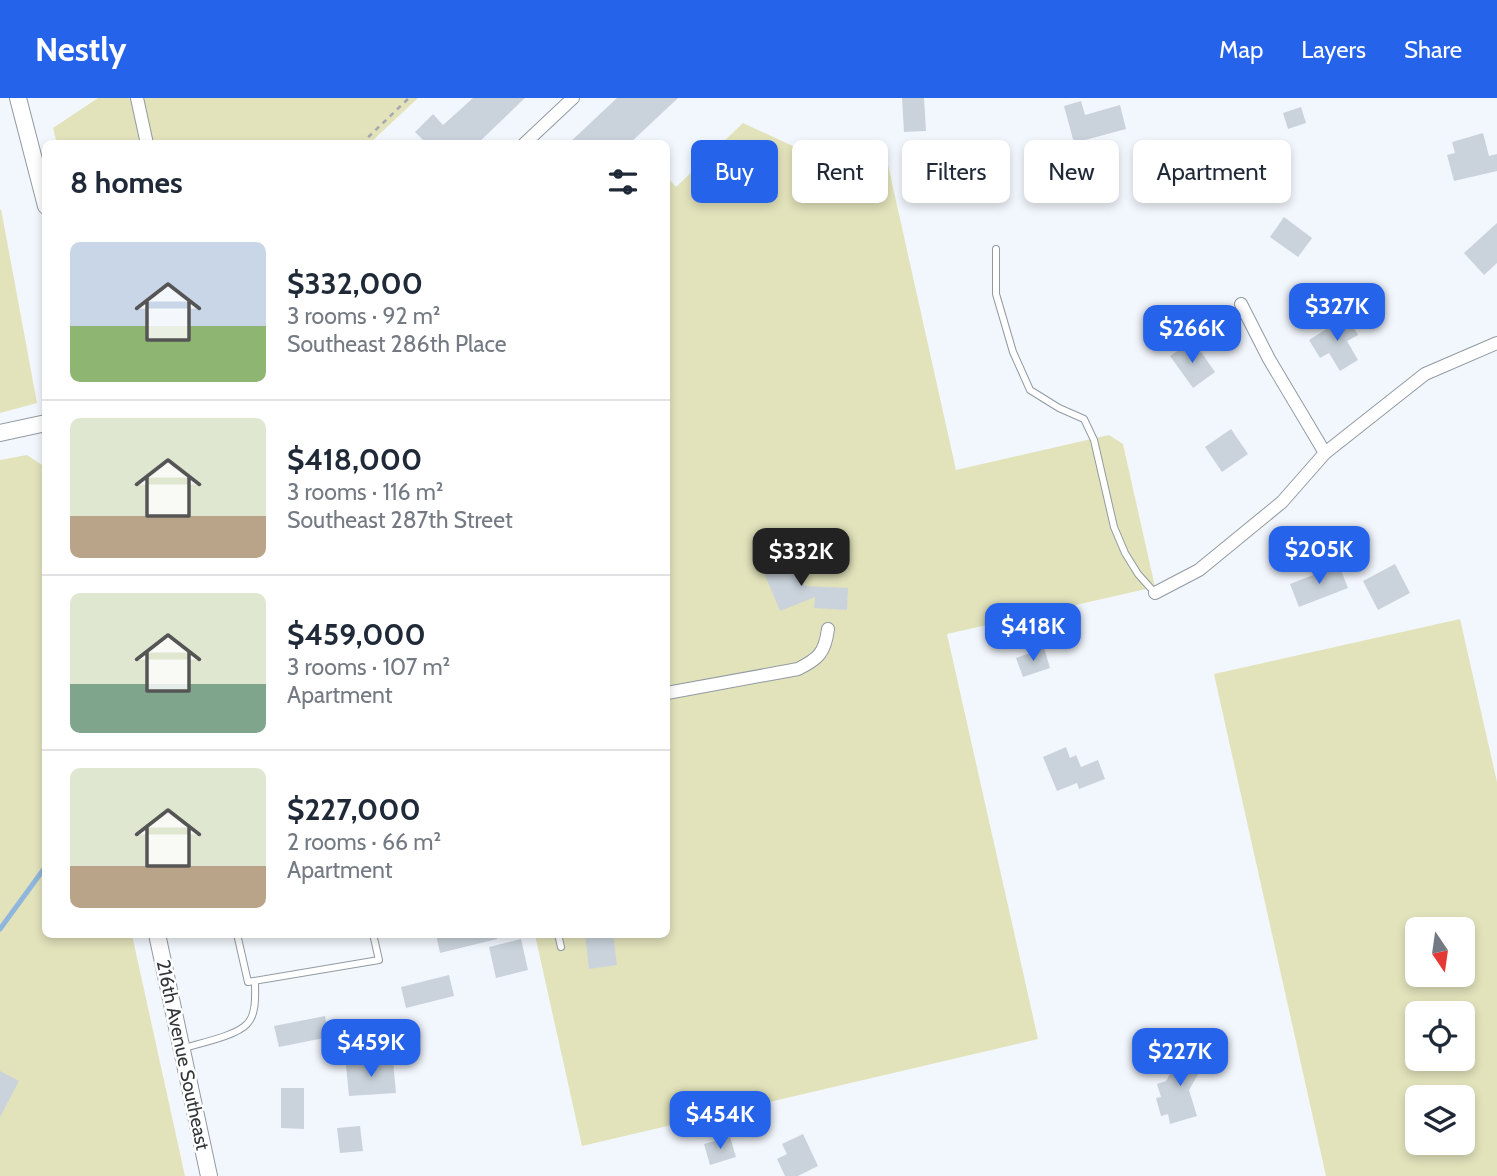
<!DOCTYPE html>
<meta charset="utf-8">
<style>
:root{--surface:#fff;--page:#f2f2f3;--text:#1f2937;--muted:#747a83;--line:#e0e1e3;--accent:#2563eb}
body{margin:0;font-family:Cabin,sans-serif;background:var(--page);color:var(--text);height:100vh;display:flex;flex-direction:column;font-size:26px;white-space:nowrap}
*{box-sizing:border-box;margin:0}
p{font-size:23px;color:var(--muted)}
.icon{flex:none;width:38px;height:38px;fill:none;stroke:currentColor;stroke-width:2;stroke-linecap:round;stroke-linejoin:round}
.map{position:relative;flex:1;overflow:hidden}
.sheet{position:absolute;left:42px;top:42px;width:628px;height:798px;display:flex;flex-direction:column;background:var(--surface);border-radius:10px;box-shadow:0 4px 10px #0003}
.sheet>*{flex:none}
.hud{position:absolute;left:691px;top:42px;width:665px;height:63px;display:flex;gap:14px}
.needle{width:46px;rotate:167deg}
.fabs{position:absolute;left:1405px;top:819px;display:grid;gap:14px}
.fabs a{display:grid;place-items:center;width:70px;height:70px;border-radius:10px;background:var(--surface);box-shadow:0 4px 10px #0003;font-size:35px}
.price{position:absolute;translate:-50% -60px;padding:0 16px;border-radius:14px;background:var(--accent);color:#fff;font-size:23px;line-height:46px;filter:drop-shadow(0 2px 4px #0008)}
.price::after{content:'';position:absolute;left:50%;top:42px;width:21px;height:16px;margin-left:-10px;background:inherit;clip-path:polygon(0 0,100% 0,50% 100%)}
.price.active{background:#222;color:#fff}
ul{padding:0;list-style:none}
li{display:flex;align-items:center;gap:21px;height:175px;padding:0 28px}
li+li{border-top:2px solid var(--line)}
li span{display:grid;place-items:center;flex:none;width:196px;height:140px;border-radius:10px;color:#555}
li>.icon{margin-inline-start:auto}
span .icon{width:84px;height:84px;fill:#fffc;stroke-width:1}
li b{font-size:30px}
h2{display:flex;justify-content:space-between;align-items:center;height:84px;padding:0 28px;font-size:30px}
.tag{padding:0 24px;border-radius:10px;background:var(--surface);box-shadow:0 4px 10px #0003;font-size:24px;line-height:63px}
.tag.active{background:var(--accent);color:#fff}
header{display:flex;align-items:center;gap:42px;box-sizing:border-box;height:98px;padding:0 35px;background:var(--accent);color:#fff}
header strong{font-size:33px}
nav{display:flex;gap:38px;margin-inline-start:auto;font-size:24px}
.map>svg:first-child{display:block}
</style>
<header>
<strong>Nestly</strong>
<nav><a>Map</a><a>Layers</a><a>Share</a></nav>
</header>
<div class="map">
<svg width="1497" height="1078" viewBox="0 0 1497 1078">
<rect width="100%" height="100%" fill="#f2f7fd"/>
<g fill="#e2e3bb" fill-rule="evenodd">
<path d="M 98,0 L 418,0 L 370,45 L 57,46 L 53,30 Z"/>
<path d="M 743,25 L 821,61 L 884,49 L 956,372 L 1109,337 L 1123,346 L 1155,489 L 947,536 L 1038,941 L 582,1048 L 535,837 L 667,836 L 667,79 L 676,89 Z"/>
<path d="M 1,111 L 37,305 L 0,315 L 0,112 Z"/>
<path d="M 27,357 L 45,369 L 46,836 L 132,837 L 185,1078 L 0,1078 L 0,362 Z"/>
<path d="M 1460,521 L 1497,684 L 1497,1078 L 1326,1078 L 1214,576 ZM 1418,831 L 1463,831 L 1463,877 L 1418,877 ZM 1463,915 L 1463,961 L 1418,961 L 1418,915 ZM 1463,999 L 1463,1045 L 1418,1045 L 1418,999 Z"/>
</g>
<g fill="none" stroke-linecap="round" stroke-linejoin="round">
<path stroke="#90b6db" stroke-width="5" d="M 0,831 L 46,768"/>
</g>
<g fill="#cad3dc">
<path d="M 473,0 L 525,0 L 477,46 L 427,46 L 415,34 L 433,16 L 443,27 Z"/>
<path d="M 617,0 L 678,0 L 629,46 L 568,46 Z"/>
<path d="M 902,0 L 924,0 L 926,33 L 904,34 Z"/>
<path d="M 1081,3 L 1085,17 L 1120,7 L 1126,31 L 1074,45 L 1064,8 Z"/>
<path d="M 1301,9 L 1306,25 L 1288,31 L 1283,15 Z"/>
<path d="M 1483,35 L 1489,58 L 1497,56 L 1497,73 L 1454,83 L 1447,57 L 1455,55 L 1452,44 Z"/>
<path d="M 1284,119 L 1312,140 L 1298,159 L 1270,139 Z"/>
<path d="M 1497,125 L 1497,165 L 1484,177 L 1464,155 Z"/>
<path d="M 1347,218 L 1358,237 L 1347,243 L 1358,262 L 1340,273 L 1329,255 L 1320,260 L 1309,242 Z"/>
<path d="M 1189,245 L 1197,256 L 1201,254 L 1215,274 L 1193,290 L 1170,258 Z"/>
<path d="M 1231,331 L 1248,356 L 1222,374 L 1205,349 Z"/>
<path d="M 793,457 L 805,488 L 848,490 L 847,512 L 814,510 L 815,499 L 780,513 L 762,470 Z"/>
<path d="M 1395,466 L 1410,495 L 1378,512 L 1363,483 Z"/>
<path d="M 1339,467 L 1348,490 L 1299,509 L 1290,486 Z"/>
<path d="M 1044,550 L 1050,570 L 1023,579 L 1016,560 Z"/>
<path d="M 1066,649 L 1070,660 L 1076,657 L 1081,669 L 1098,662 L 1105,681 L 1079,691 L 1077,685 L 1057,693 L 1043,659 Z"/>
<path d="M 436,836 L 496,836 L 497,841 L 440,855 Z"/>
<path d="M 585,836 L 613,836 L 617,867 L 589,871 Z"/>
<path d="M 521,841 L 528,872 L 496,880 L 489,849 Z"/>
<path d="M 449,877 L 454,898 L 406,910 L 401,889 Z"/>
<path d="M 325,918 L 329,939 L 279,949 L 274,928 Z"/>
<path d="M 1184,950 L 1206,962 L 1189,992 L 1197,1018 L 1170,1026 L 1168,1016 L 1161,1018 L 1156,1000 L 1161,999 L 1157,986 L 1166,983 Z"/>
<path d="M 393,963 L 396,995 L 349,998 L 346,967 Z"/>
<path d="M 0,973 L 19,983 L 0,1019 Z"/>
<path d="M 281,990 L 304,990 L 304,1031 L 281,1030 Z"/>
<path d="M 360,1028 L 363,1053 L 340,1055 L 337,1030 Z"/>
<path d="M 803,1036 L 818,1068 L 798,1078 L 785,1078 L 777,1061 L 787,1056 L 782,1046 Z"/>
<path d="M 730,1039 L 736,1059 L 710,1067 L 704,1046 Z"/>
</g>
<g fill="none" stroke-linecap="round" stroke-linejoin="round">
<defs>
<g id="service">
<path d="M 996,151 L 996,196 L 1013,254 L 1030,292 L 1059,310 L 1084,321 L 1094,342 L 1114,429 L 1125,455 L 1138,476 L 1155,495"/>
<path d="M 237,836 L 248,884 L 379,862 L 373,836"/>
<path d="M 558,836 L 561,849"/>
<path d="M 184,950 C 200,945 236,938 247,926 C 257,916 255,895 255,883"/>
</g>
<g id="minor">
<path d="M 137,0 L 147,46"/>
<path d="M 524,46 L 573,0"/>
<path d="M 1241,206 L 1269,261 L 1325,355"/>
<path d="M 1155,495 L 1199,472 L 1282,404 L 1325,355 L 1425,276 L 1497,245"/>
<path d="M 667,595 L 798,571 C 818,561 825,555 828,531"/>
</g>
<g id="tertiary">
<path d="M 18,0 L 46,108"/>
<path d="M 0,335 L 46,325"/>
<path d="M 157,836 L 209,1078"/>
</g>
</defs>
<use href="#service" stroke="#919aa2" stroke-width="8"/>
<use href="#minor" stroke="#919aa2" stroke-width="14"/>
<use href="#tertiary" stroke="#919aa2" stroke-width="18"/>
<path stroke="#a5a9ae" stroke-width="2.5" stroke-dasharray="5 5" stroke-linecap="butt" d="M 361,46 L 409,0"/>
<use href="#service" stroke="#fff" stroke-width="6"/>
<use href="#minor" stroke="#fff" stroke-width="12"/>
<use href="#tertiary" stroke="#fff" stroke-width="16"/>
</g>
<g text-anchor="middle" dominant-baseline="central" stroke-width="5" stroke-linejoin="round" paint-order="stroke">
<g font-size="19" fill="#323539" stroke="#fff">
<text transform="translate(183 957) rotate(78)">216th Avenue Southeast</text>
</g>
</g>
</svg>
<div class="fabs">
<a><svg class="needle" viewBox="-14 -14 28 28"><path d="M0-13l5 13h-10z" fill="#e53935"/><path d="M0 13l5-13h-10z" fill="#747a83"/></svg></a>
<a><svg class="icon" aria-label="locate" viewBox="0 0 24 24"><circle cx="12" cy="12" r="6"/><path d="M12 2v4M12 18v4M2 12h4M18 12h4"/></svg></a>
<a><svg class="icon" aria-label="layers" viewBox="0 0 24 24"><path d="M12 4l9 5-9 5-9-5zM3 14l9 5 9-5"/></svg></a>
</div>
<b class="price" style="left:1337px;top:245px">$327K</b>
<b class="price" style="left:1192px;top:267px">$266K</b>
<b class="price" style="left:1319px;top:488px">$205K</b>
<b class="price active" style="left:801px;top:490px">$332K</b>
<b class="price" style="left:1033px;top:565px">$418K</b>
<b class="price" style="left:371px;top:981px">$459K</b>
<b class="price" style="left:1180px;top:990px">$227K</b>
<b class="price" style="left:720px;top:1053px">$454K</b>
<div class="hud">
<a class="tag active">Buy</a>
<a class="tag">Rent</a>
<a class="tag">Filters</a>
<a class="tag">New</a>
<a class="tag">Apartment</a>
</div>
<section class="sheet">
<h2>8 homes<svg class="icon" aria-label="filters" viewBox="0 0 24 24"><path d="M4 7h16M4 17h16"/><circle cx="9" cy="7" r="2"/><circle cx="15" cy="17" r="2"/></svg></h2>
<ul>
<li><span style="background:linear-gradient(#c9d6e8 60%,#8fb573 0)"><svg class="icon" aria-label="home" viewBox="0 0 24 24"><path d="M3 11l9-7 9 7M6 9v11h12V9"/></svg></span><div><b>$332,000</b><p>3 rooms · 92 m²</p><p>Southeast 286th Place</p></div></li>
<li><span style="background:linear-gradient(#dfe7d0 70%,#b9a48a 0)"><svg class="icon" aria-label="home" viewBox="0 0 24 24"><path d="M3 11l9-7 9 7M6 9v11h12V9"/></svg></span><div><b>$418,000</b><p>3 rooms · 116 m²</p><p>Southeast 287th Street</p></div></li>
<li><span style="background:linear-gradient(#dfe7d0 65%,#7fa58c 0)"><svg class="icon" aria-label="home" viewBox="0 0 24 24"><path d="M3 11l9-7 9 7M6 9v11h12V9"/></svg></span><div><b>$459,000</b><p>3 rooms · 107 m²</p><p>Apartment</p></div></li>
<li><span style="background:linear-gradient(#dfe7d0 70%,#b9a48a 0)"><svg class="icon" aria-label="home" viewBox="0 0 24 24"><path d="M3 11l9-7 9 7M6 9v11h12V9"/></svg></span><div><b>$227,000</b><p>2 rooms · 66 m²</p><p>Apartment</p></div></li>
</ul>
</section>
</div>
